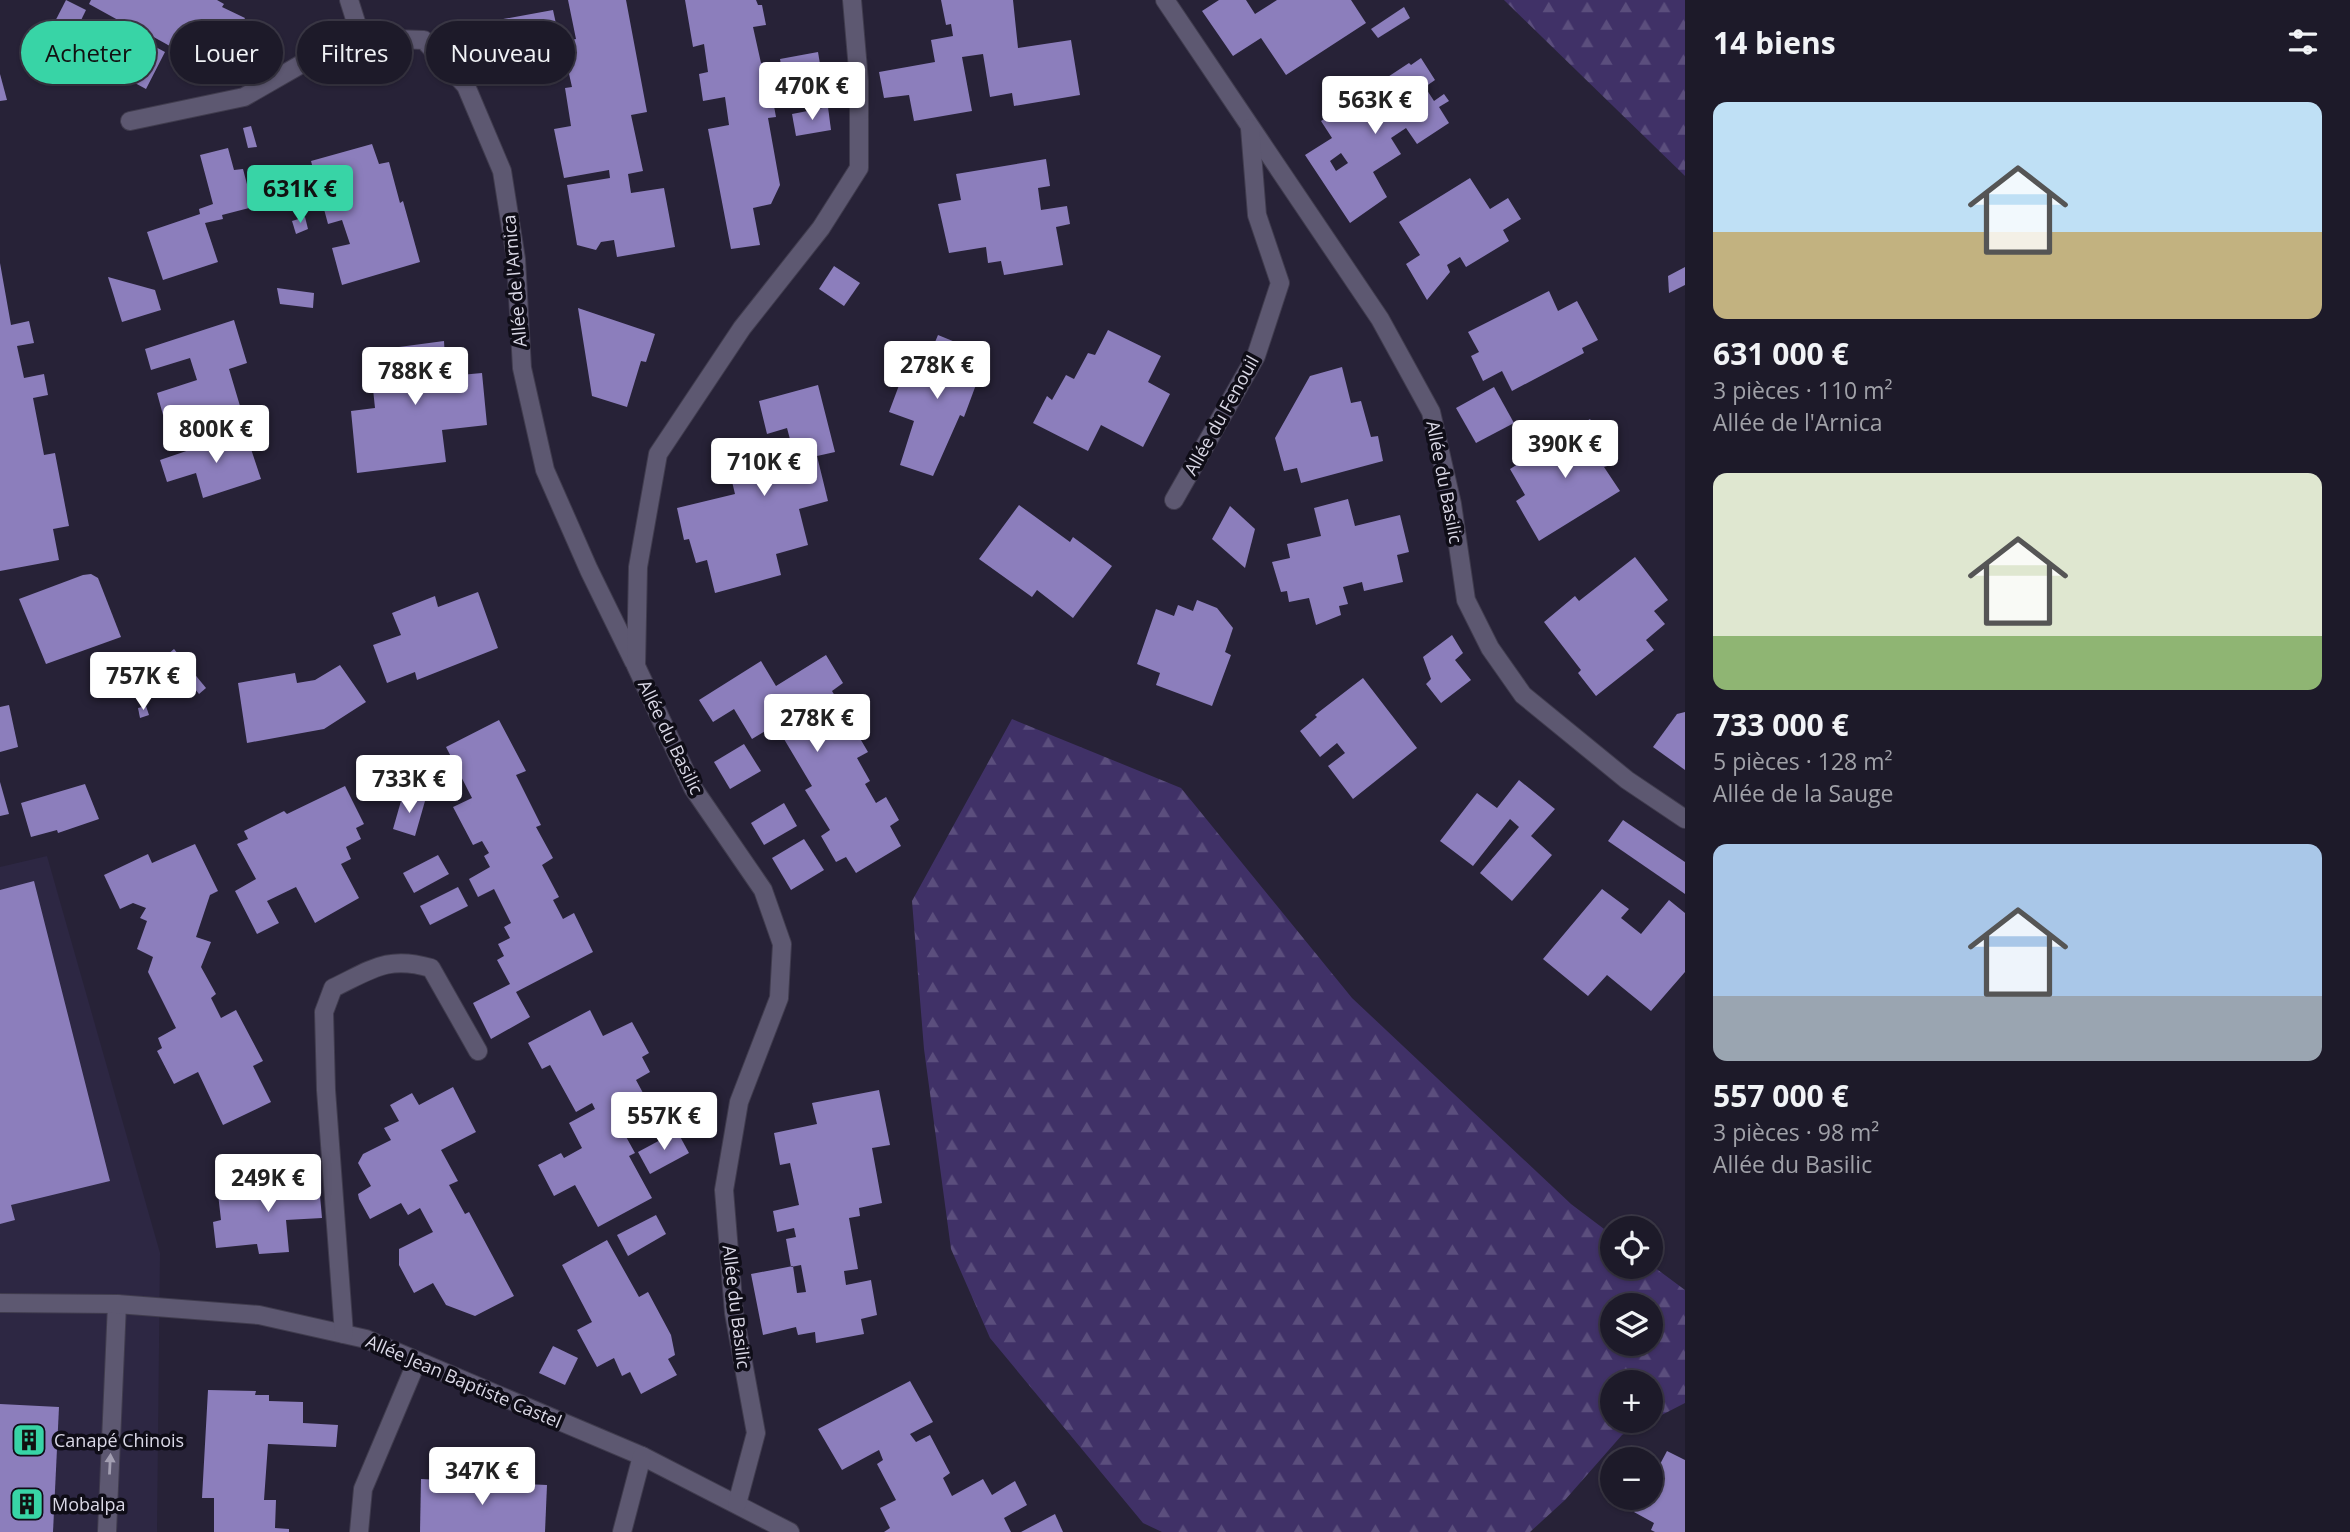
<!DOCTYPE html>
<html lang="fr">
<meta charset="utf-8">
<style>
:root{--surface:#1d1a29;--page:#252331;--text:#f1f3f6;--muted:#a0a1a8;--line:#3b3846;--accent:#38d4a6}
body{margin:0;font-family:"Open Sans",sans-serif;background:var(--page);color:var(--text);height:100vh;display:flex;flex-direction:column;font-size:26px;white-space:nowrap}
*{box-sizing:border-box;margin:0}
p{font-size:23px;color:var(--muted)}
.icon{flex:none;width:38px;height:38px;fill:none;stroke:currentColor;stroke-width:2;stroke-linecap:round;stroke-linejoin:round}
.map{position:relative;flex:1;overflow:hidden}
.details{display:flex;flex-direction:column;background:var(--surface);width:665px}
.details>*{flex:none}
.top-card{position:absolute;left:21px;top:21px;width:665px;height:63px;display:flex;gap:14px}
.buttons{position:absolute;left:1600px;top:1216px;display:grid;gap:14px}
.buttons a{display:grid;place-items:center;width:63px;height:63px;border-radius:50%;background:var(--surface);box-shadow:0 2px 5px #0004,0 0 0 2px var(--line);font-size:35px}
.price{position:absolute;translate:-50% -60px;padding:0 16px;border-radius:7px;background:#fff;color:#222;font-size:23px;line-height:46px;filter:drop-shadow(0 2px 4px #0008)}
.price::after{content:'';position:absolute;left:50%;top:42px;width:21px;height:16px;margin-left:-10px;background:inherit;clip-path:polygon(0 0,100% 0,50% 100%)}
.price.current{background:var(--accent);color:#111}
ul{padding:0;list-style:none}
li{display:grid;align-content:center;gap:14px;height:371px;padding:0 28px}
li span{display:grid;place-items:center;height:217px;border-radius:14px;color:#555}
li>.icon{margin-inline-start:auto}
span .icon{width:126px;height:126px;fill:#fffc;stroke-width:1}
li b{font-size:30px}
h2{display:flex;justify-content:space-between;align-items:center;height:84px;padding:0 28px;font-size:30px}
.chip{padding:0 24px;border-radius:32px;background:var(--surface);box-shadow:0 2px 5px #0004,0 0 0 2px var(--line);font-size:24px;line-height:63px}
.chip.current{background:var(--accent);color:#111}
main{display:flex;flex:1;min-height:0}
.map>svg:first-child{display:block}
</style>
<main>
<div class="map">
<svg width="1685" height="1532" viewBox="0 0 1685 1532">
<defs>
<pattern id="forest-firs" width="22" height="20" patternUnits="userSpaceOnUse" patternTransform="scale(1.75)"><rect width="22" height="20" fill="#403167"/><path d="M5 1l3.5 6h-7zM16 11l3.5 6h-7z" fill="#5b4e7d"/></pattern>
</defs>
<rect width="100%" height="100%" fill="#272237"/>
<path fill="#2d2743" d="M 47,856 L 160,1253 L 157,1532 L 0,1532 L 0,867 Z"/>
<g fill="url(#forest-firs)" fill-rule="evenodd">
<path d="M 1504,0 L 1685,0 L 1685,176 Z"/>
<path d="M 1012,719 L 1181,788 L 1352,998 L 1571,1204 L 1612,1235 L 1612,1267 L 1650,1267 L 1650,1264 L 1685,1290 L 1685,1403 L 1650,1421 L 1650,1382 L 1612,1382 L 1612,1421 L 1650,1421 L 1622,1435 L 1565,1500 L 1530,1532 L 1162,1532 L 1143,1523 L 990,1338 L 951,1249 L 924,1049 L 912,901 ZM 1612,1306 L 1650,1306 L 1650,1344 L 1612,1344 Z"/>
</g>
<g fill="#8c7ebc" fill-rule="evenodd">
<path d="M 66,0 L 86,10 L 67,49 L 46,39 Z"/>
<path d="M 91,0 L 217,0 L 224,4 L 222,7 L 245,18 L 215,76 L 184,59 L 186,55 L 141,30 L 137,37 L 165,52 L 146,89 L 120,75 L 136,43 L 113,31 L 118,20 L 89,4 Z"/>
<path d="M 568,0 L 626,0 L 647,112 L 631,115 L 643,171 L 628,174 L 631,193 L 664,188 L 675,247 L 617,257 L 614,240 L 601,242 L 596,250 L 577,245 L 567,185 L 610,178 L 609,170 L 564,178 L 554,129 L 571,126 L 565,88 L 572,87 L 567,65 L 531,73 L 526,49 L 487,56 L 481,23 L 553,10 L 560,42 L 576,39 Z"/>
<path d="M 685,0 L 756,0 L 758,5 L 762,5 L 766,25 L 753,27 L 761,63 L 766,62 L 776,117 L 768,118 L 780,185 L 771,204 L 753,208 L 760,245 L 731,249 L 708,129 L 729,125 L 725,97 L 703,101 L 699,74 L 708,72 L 704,44 L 693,47 Z"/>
<path d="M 941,0 L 1013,0 L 1018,48 L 1071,40 L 1080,95 L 1014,106 L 1012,93 L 990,97 L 983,54 L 962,57 L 972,111 L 914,121 L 909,95 L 884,98 L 879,72 L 935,62 L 931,40 L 953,36 L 951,24 L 946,25 Z"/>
<path d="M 1219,0 L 1246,0 L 1255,14 L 1277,0 L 1351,0 L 1366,23 L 1286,75 L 1261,38 L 1233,56 L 1202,11 Z"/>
<path d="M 1404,7 L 1410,18 L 1378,38 L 1371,29 Z"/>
<path d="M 818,52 L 822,76 L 784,82 L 780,59 Z"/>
<path d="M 1421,58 L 1435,80 L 1425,87 L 1434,101 L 1444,94 L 1449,101 L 1439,107 L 1449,123 L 1417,144 L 1406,128 L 1391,138 L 1401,154 L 1373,172 L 1387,197 L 1350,223 L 1305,155 L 1332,138 L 1321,121 L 1409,63 L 1411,65 ZM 1341,153 L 1348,163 L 1336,171 L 1330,161 Z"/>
<path d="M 0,74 L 7,100 L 0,101 Z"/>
<path d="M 828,107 L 831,130 L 796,136 L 792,114 Z"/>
<path d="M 251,126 L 257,147 L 248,148 L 243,128 Z"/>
<path d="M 372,144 L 379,164 L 389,162 L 400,203 L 403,201 L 420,262 L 342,285 L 332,248 L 350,244 L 342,220 L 328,224 L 311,161 Z"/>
<path d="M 228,148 L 234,170 L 243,169 L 253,207 L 222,215 L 223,219 L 205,223 L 218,262 L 163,280 L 147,232 L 200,214 L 199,209 L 213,204 L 200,155 Z"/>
<path d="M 1046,159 L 1050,186 L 1038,188 L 1041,210 L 1067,206 L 1070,224 L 1056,227 L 1063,265 L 1004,275 L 1001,261 L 988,263 L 986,247 L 949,253 L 938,204 L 961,200 L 956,174 Z"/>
<path d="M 1470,178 L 1490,209 L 1508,198 L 1521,219 L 1503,230 L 1509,241 L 1466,267 L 1460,257 L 1447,265 L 1450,272 L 1427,300 L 1406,264 L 1420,255 L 1399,222 Z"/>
<path d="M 305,217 L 308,229 L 296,234 L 292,221 Z"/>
<path d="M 0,263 L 11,325 L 29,321 L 34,343 L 17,346 L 24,378 L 44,374 L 48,395 L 33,398 L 44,455 L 55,453 L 69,526 L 53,529 L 59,560 L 0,571 Z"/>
<path d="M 834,266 L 860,283 L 844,306 L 819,289 Z"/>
<path d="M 1685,267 L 1685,285 L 1669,293 L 1668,276 Z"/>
<path d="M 108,277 L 155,290 L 161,310 L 122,322 Z"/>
<path d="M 277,288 L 314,293 L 313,308 L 280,304 Z"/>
<path d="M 1549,291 L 1558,311 L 1577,301 L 1598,340 L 1582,348 L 1584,353 L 1512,391 L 1502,371 L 1483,381 L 1471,356 L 1479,352 L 1468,332 Z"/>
<path d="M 578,308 L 655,334 L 646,362 L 641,361 L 627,407 L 592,396 Z"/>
<path d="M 234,320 L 247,363 L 229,369 L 243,416 L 198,430 L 190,406 L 163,415 L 157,393 L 197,380 L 190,358 L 151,370 L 145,349 Z"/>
<path d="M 1108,330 L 1161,356 L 1148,382 L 1170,394 L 1143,447 L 1101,425 L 1088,451 L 1033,423 L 1047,396 L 1052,400 L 1066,375 L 1074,379 L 1088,353 L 1095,355 Z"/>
<path d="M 938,335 L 987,355 L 964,417 L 960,415 L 933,476 L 900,465 L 914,421 L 889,412 L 904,372 L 920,378 Z"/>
<path d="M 444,341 L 445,358 L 457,356 L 460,375 L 482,373 L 487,425 L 442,430 L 446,462 L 357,473 L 351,411 L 375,408 L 369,351 Z"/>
<path d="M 1342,367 L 1351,403 L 1361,401 L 1371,437 L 1378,436 L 1383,461 L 1301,483 L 1297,468 L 1284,471 L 1275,438 L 1310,376 Z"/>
<path d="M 818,385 L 835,452 L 817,456 L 828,501 L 799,509 L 808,545 L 776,554 L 781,575 L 715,593 L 707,560 L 696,563 L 689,539 L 684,540 L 677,508 L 735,494 L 729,469 L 789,453 L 792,463 L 796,462 L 787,428 L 767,434 L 759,401 Z"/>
<path d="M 1494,387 L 1514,423 L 1476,443 L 1456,408 Z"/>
<path d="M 1590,419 L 1615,457 L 1614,464 L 1604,467 L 1620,491 L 1539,541 L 1516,501 L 1525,495 L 1510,469 Z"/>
<path d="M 245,431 L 261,479 L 203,498 L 196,473 L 167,482 L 160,460 Z"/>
<path d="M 1348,499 L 1355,526 L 1400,515 L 1409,552 L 1397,555 L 1403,582 L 1364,591 L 1362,582 L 1343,587 L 1348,604 L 1339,606 L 1341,615 L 1316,625 L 1309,598 L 1289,602 L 1287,591 L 1281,592 L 1272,562 L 1290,558 L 1287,544 L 1321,536 L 1314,508 Z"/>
<path d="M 1019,505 L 1070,542 L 1073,537 L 1112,566 L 1073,618 L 1037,590 L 1032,597 L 979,559 Z"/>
<path d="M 1230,506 L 1255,529 L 1245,568 L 1212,539 Z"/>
<path d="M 1635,557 L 1668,600 L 1654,611 L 1665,624 L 1646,640 L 1654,650 L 1596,696 L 1578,673 L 1581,670 L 1544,622 L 1575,596 L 1579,601 Z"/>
<path d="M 91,574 L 98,578 L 121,637 L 46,664 L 19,599 L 83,575 Z"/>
<path d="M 478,592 L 498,648 L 417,680 L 415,672 L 387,683 L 373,645 L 401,635 L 392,613 L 435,596 L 438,607 Z"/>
<path d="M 1197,600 L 1217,608 L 1233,628 L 1225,652 L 1231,655 L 1212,706 L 1156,685 L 1160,673 L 1137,664 L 1156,609 L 1174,616 L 1178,605 L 1193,611 Z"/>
<path d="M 1452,635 L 1463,653 L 1455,660 L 1471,680 L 1441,703 L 1426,684 L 1431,679 L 1423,657 Z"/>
<path d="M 174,649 L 206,688 L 199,694 L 167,655 Z"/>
<path d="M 826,655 L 843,683 L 832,691 L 868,752 L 857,758 L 870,781 L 865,784 L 876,803 L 886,797 L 899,820 L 890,826 L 901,846 L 856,873 L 846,857 L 836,862 L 821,836 L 830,830 L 805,790 L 812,786 L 781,734 L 807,718 L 802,709 L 752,739 L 734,709 L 713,722 L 699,700 L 761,661 L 776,686 Z"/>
<path d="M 340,665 L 366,702 L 324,729 L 247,743 L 238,683 L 295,673 L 297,683 L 315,680 Z"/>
<path d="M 1363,678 L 1417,748 L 1353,799 L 1328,766 L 1345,753 L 1337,743 L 1320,757 L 1300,731 L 1317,717 L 1315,715 Z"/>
<path d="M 9,705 L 18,747 L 0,752 L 0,707 Z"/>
<path d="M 146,706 L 149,715 L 140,718 L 138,708 Z"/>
<path d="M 1685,712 L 1685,770 L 1653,747 L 1677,714 Z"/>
<path d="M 499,720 L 526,771 L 516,775 L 541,825 L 536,827 L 553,858 L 542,865 L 559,897 L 553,900 L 563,919 L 574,913 L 593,952 L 516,992 L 530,1017 L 491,1039 L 473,1003 L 510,984 L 497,960 L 504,956 L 498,944 L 510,938 L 504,927 L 511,923 L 494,889 L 478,897 L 469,879 L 490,867 L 484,856 L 489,853 L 482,841 L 473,845 L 453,807 L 472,798 L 446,747 Z"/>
<path d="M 744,744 L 761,771 L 730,789 L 714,762 Z"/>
<path d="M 1519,780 L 1555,809 L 1531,836 L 1552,855 L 1512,901 L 1480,873 L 1519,827 L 1510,819 L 1473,866 L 1440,841 L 1477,793 L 1497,808 Z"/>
<path d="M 0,782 L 9,814 L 0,816 Z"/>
<path d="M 85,784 L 99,819 L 58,833 L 57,830 L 31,837 L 21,803 Z"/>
<path d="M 345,786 L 364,824 L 356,828 L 361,839 L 346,847 L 351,859 L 341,864 L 359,898 L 315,923 L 296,887 L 267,901 L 279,923 L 257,934 L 235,891 L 256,879 L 237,844 L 248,839 L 244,831 L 284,811 L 287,814 Z"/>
<path d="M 403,794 L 425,801 L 415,836 L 393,829 Z"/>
<path d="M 784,803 L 797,826 L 764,845 L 751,823 Z"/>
<path d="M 1623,820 L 1685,862 L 1685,894 L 1608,841 Z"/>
<path d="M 804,839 L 824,870 L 791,890 L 772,858 Z"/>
<path d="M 195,844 L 218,891 L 210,895 L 196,937 L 211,942 L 201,967 L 216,994 L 211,998 L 221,1018 L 236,1010 L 263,1061 L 253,1066 L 271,1102 L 223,1125 L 198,1072 L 174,1084 L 157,1051 L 162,1048 L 158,1038 L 176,1028 L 148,972 L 153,957 L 137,949 L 147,921 L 140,918 L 146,908 L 133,903 L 120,909 L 104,875 L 148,854 L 152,863 Z"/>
<path d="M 438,855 L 449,874 L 414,893 L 403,873 Z"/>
<path d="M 34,881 L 110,1181 L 11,1205 L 15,1220 L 0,1224 L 0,890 Z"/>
<path d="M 458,887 L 468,906 L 430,925 L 420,906 Z"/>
<path d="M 1602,889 L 1629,909 L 1621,918 L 1641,934 L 1669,900 L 1685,913 L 1685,972 L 1651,1011 L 1607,975 L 1588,996 L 1543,959 Z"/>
<path d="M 590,1010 L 603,1036 L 632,1022 L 649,1053 L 642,1057 L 650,1072 L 636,1080 L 655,1115 L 624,1133 L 635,1153 L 629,1156 L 652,1198 L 598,1227 L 575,1185 L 554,1196 L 538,1165 L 561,1153 L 564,1158 L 582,1148 L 569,1123 L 595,1109 L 592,1103 L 576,1112 L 550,1065 L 542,1069 L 528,1043 Z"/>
<path d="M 453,1087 L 476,1132 L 441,1150 L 458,1181 L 449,1185 L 465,1214 L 469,1212 L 514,1296 L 475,1316 L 446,1305 L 433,1283 L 414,1293 L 399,1265 L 399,1249 L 433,1232 L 420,1208 L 408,1215 L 401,1203 L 370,1219 L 359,1199 L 358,1194 L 371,1186 L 358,1163 L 363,1154 L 391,1140 L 384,1128 L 399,1121 L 390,1105 L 412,1093 L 419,1105 Z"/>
<path d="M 879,1090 L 890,1145 L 872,1148 L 882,1203 L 859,1208 L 860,1216 L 849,1218 L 858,1269 L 844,1271 L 846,1285 L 871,1280 L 877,1315 L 861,1319 L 864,1334 L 816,1343 L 815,1332 L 798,1335 L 796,1327 L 763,1335 L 751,1274 L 793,1266 L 797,1293 L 806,1292 L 801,1265 L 791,1267 L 786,1239 L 796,1237 L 794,1228 L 777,1232 L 773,1211 L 799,1205 L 790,1163 L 780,1165 L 774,1133 L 817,1124 L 812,1103 Z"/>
<path d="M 677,1131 L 689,1153 L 650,1174 L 638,1152 Z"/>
<path d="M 300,1170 L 318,1173 L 322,1218 L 286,1220 L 289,1252 L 259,1254 L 257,1244 L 216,1248 L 213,1222 L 221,1220 L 218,1194 L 252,1192 L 253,1198 L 284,1195 L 282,1173 Z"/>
<path d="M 656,1215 L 666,1234 L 628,1256 L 617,1235 Z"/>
<path d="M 607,1240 L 639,1297 L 648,1292 L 671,1335 L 675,1355 L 668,1359 L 677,1375 L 641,1394 L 630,1372 L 622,1376 L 614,1358 L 597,1367 L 577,1330 L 592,1322 L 562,1265 Z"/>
<path d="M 553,1346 L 578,1358 L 565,1385 L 539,1373 Z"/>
<path d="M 910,1381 L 933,1422 L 910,1434 L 916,1442 L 930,1435 L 950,1473 L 943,1478 L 952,1496 L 983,1479 L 992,1495 L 1015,1481 L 1027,1505 L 1004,1518 L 1011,1532 L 884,1532 L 890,1528 L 880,1508 L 896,1500 L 877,1464 L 883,1460 L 879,1450 L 842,1470 L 818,1429 Z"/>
<path d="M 208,1390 L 256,1391 L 255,1395 L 269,1395 L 269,1401 L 303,1402 L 303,1423 L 338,1425 L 336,1447 L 268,1444 L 264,1500 L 276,1500 L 275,1528 L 289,1529 L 289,1532 L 214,1532 L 214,1498 L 202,1498 Z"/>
<path d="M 0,1404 L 59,1407 L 53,1532 L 0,1532 Z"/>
<path d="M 1667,1451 L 1685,1460 L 1685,1532 L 1655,1532 L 1651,1530 L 1654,1523 L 1634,1512 L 1642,1498 L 1650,1498 L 1650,1483 Z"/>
<path d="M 421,1479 L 547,1485 L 545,1532 L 420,1532 Z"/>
<path d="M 1055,1514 L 1063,1532 L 1021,1532 Z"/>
</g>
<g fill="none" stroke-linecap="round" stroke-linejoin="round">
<defs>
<g id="lane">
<path d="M 349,0 L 361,38"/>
<path d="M 107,1532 L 117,1304"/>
</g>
<g id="street">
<path d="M 1165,0 L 1380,319 L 1431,412 L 1452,504 L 1466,600 L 1490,648 L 1523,695 L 1627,780 L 1685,819"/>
<path d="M 130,121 L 244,97 L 312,58 L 361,38 L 424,40 L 466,86 L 502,171 L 516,259 L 522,368 L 545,470 L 589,570 L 634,662"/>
<path d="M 1174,500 L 1256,356 L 1280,283 L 1257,215 L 1250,128"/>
<path d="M 0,1303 L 117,1304 L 259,1315 L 366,1339 L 642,1456 L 790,1532"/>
<path d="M 344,1334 L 326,1090 L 324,1012 L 333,988 C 371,970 387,955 431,968 L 478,1051"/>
<path d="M 737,1504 L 756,1433 L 734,1313 L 724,1190 L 739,1102 L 779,998 L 782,944 L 763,890 L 693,788 L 636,666 L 638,567 L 658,454 L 742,328 L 821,228 L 859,168 L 859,81 L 852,0"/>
<path d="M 359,1532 L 363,1489 L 417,1361"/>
<path d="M 622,1532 L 642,1456"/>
</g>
</defs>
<use href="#lane" stroke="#403c4e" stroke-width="20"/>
<use href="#street" stroke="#403c4e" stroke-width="20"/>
<use href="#lane" stroke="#5d5871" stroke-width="18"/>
<use href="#street" stroke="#5d5871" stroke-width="18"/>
</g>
<defs><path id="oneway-solid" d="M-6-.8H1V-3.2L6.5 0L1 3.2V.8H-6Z" transform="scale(1.75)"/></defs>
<use fill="#a29eb1" href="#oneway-solid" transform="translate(110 1464) rotate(-87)"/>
<defs>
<symbol id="building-square" viewBox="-11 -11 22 22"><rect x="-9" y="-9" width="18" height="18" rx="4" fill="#38d4a6" stroke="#0f0d17"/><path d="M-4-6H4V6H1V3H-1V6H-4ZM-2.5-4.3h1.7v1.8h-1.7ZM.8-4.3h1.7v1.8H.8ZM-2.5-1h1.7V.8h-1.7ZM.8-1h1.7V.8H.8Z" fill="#111"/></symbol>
</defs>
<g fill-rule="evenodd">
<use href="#building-square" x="10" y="1421" width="38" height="38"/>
<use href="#building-square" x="8" y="1485" width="38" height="38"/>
</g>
<g text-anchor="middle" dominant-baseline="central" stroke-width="7" stroke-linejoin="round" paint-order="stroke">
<g font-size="18" fill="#dad8e6" stroke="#0f0d17">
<text transform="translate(514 281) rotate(-95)">Allée de l'Arnica</text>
<text transform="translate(1221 415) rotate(-61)">Allée du Fenouil</text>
<text transform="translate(1445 482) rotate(79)">Allée du Basilic</text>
<text transform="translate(671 737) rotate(64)">Allée du Basilic</text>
<text transform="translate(737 1307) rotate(83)">Allée du Basilic</text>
<text transform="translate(464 1381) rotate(23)">Allée Jean Baptiste Castel</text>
</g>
<g font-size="18" fill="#dad8e6" stroke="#0f0d17" text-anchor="start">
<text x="54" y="1440">Canapé Chinois</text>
<text x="52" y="1504">Mobalpa</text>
</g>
</g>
</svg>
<div class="buttons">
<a><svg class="icon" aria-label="locate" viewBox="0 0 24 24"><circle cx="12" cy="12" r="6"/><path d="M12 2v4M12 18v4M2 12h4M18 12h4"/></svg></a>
<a><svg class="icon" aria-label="layers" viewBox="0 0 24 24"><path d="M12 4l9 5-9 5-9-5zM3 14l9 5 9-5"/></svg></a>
<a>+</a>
<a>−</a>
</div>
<b class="price" style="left:812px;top:122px">470K €</b>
<b class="price" style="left:1375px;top:136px">563K €</b>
<b class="price current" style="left:300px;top:225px">631K €</b>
<b class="price" style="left:937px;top:401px">278K €</b>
<b class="price" style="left:415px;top:407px">788K €</b>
<b class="price" style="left:216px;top:465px">800K €</b>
<b class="price" style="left:1565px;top:480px">390K €</b>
<b class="price" style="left:764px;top:498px">710K €</b>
<b class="price" style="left:143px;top:712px">757K €</b>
<b class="price" style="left:817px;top:754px">278K €</b>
<b class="price" style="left:409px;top:815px">733K €</b>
<b class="price" style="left:664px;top:1152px">557K €</b>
<b class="price" style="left:268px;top:1214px">249K €</b>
<b class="price" style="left:482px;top:1507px">347K €</b>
<div class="top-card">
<a class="chip current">Acheter</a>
<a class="chip">Louer</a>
<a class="chip">Filtres</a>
<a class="chip">Nouveau</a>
</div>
</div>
<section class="details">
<h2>14 biens<svg class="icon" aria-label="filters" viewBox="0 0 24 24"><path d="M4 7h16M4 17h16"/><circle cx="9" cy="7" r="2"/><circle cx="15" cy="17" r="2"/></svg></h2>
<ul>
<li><span style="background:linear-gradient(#bfe0f5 60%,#c2b280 0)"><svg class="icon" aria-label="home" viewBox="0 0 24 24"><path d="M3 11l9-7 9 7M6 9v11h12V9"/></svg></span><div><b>631 000 €</b><p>3 pièces · 110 m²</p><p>Allée de l'Arnica</p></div></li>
<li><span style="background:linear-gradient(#dfe7d0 75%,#8fb573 0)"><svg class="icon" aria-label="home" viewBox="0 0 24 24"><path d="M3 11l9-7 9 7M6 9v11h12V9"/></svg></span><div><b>733 000 €</b><p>5 pièces · 128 m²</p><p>Allée de la Sauge</p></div></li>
<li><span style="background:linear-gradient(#a9c7e8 70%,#9aa5b1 0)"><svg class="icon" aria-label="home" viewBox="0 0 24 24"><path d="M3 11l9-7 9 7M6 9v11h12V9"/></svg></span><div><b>557 000 €</b><p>3 pièces · 98 m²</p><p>Allée du Basilic</p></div></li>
</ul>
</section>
</main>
